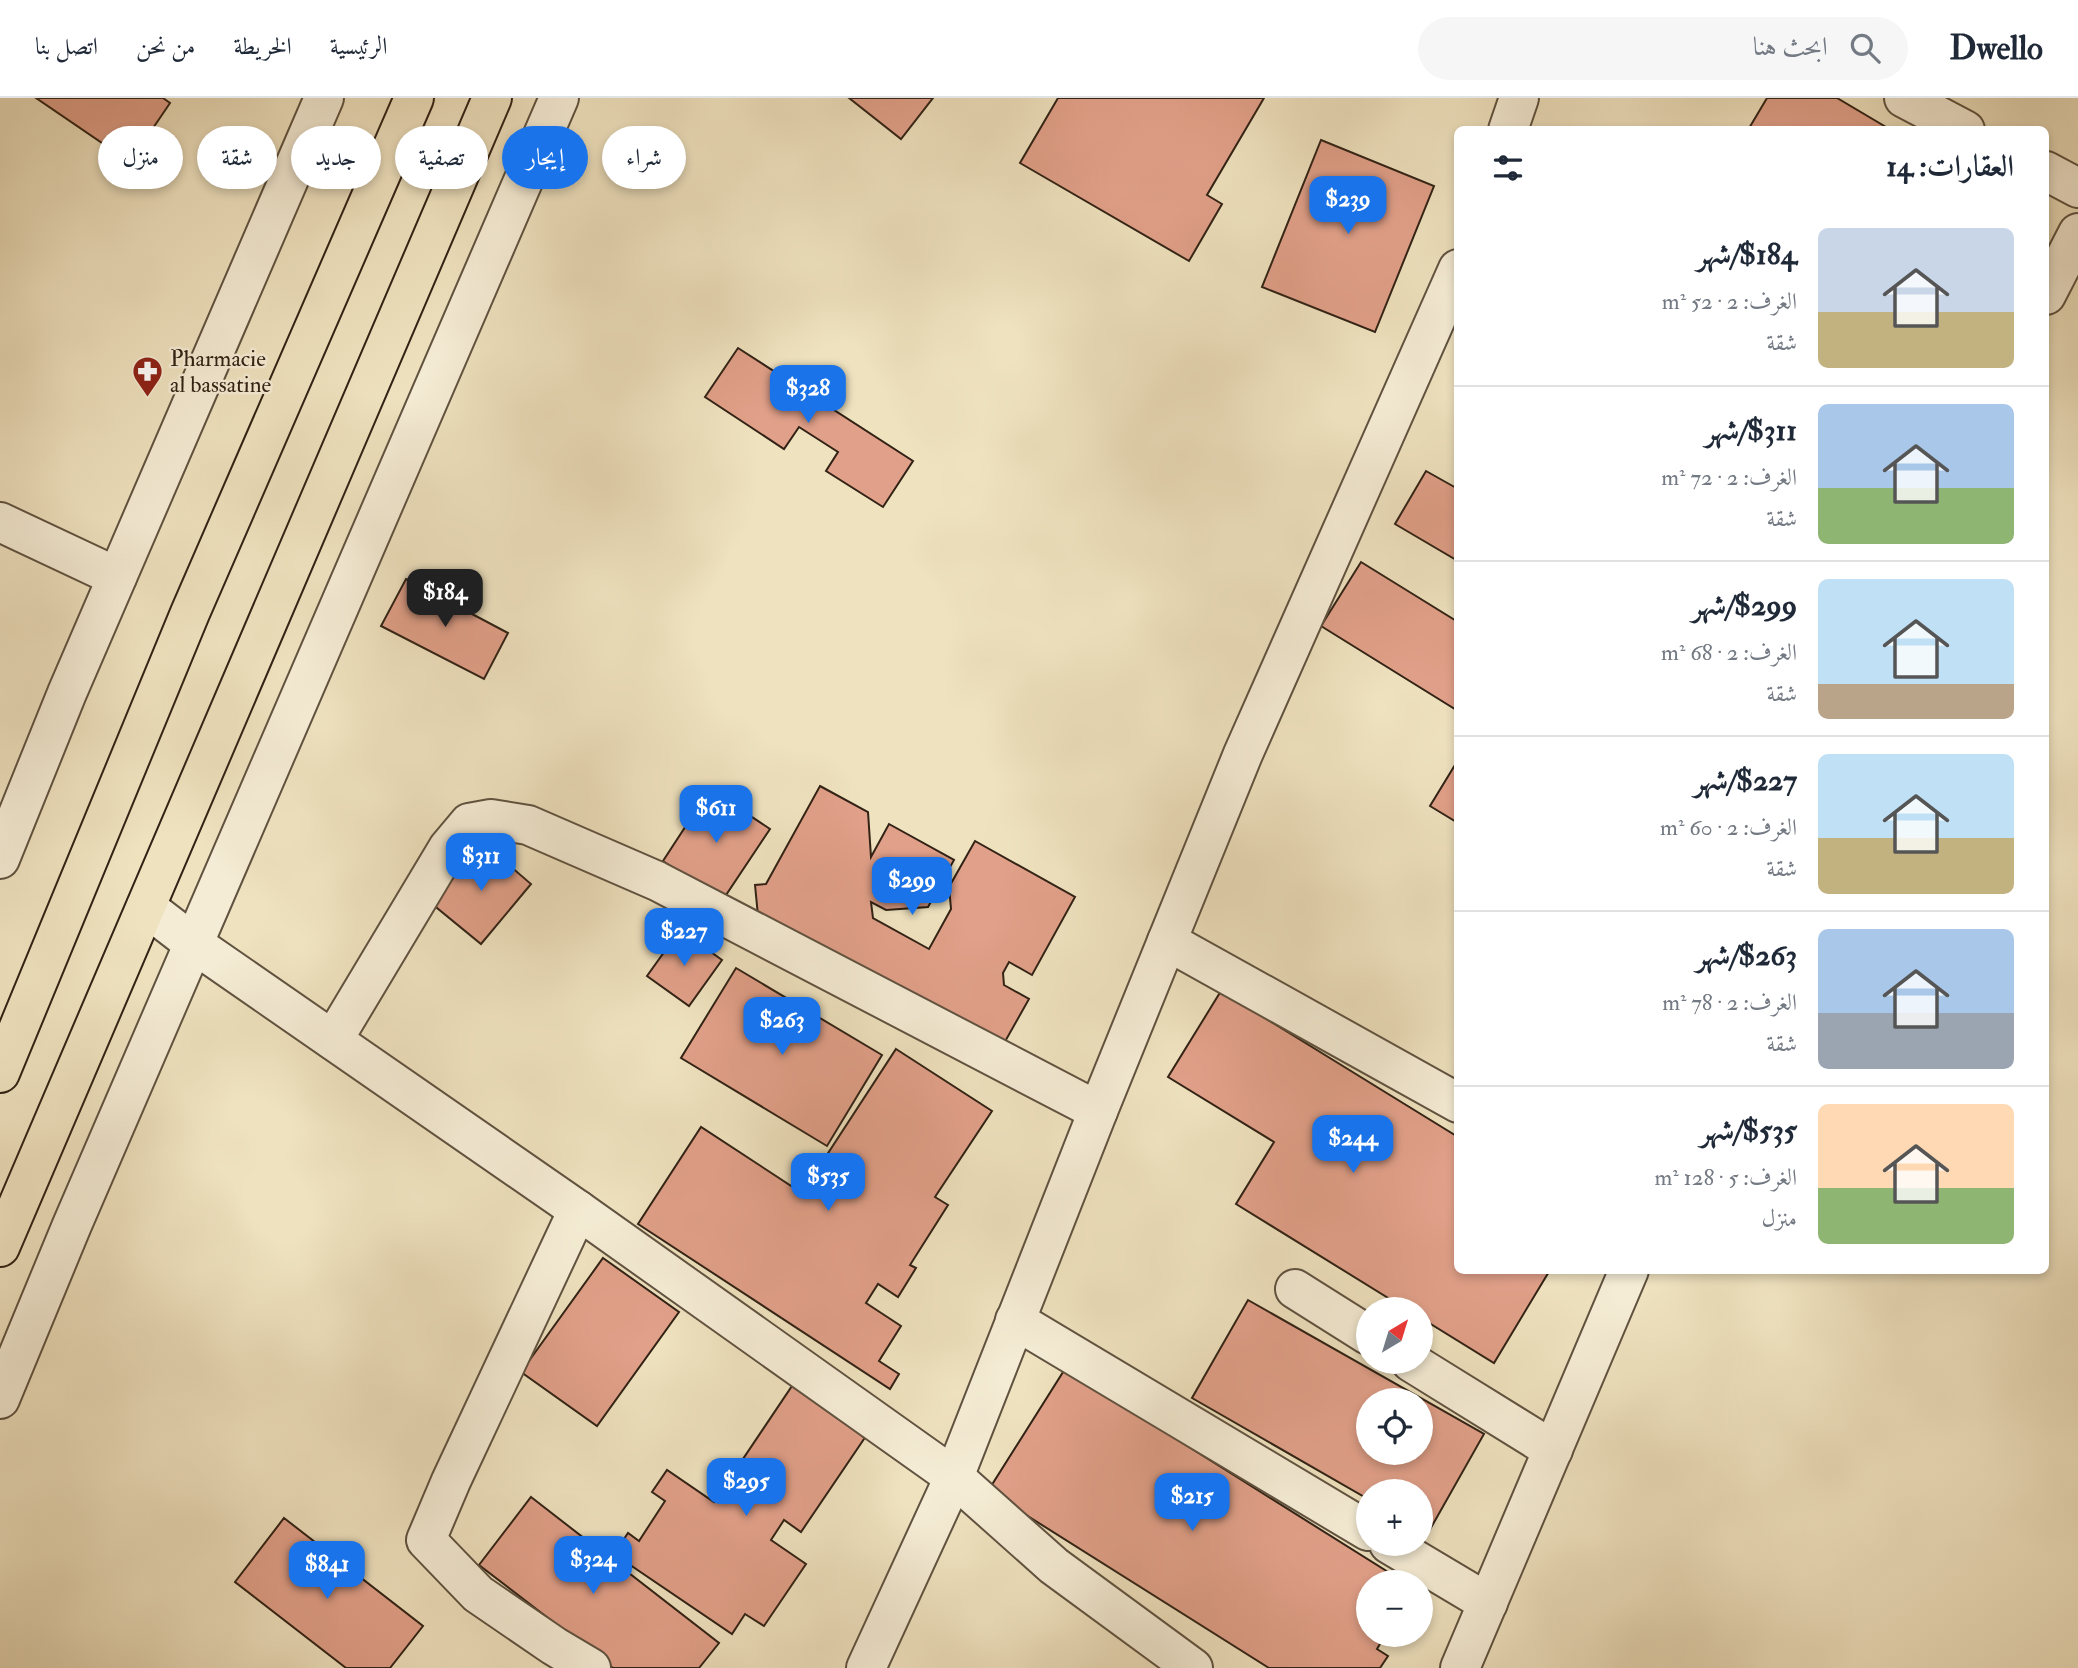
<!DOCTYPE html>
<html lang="ar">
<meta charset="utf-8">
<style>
:root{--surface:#fff;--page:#f6f6f7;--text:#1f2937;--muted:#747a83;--line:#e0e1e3;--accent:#1a73e8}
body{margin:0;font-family:"IM FELL Double Pica",Amiri,serif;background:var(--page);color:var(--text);direction:rtl;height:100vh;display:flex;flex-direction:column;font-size:26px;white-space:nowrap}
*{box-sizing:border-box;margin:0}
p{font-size:23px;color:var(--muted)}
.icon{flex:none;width:38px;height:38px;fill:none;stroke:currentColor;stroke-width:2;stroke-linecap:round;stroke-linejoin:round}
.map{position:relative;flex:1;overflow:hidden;direction:ltr}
.drawer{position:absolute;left:1454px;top:28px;width:595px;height:1148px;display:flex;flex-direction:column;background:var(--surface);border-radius:10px;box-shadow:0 4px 10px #0003;direction:rtl}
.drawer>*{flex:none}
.hud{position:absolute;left:21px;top:28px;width:665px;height:63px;direction:rtl;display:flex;gap:14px}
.needle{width:46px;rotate:38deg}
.fabs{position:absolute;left:1356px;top:1199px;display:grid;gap:14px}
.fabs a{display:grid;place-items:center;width:77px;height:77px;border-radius:50%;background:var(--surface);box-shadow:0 4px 10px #0003;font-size:35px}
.price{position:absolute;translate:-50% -60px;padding:0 16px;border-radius:14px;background:var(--accent);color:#fff;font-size:23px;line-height:46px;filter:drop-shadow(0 2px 4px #0008)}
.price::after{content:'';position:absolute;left:50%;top:42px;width:21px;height:16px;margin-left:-10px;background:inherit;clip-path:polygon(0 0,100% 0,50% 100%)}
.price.selected{background:#222;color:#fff}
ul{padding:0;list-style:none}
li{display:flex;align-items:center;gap:21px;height:175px;padding:0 35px}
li+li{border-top:2px solid var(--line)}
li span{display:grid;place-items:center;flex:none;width:196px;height:140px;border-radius:10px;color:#555}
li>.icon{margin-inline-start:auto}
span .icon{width:84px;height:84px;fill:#fffc;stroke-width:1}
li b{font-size:30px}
h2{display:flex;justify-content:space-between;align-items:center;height:84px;padding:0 35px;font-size:30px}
.chip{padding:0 24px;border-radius:32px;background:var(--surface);box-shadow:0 4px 10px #0003;font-size:24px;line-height:63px}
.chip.selected{background:var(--accent);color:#fff}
header{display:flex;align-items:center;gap:42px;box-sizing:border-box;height:98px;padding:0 35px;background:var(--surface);border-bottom:2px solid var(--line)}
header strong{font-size:33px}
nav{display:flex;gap:38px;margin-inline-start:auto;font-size:24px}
.search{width:490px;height:63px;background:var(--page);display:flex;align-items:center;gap:18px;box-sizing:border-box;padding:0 24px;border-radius:38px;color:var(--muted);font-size:26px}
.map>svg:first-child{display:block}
</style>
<header>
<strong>Dwello</strong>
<div class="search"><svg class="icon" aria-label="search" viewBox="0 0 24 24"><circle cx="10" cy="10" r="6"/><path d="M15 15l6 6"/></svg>ابحث هنا</div>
<nav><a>الرئيسية</a><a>الخريطة</a><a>من نحن</a><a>اتصل بنا</a></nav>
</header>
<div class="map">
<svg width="2078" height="1570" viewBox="0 0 2078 1570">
<rect width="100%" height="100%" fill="#efe2bf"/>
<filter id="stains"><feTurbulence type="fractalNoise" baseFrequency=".00286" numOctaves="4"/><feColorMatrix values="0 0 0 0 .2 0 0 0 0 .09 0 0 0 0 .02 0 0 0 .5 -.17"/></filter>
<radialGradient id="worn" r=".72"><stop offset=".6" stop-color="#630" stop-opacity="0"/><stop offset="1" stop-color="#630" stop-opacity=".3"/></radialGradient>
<g fill="#e1a089" stroke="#312215" stroke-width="2" fill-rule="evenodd">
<path d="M 36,0 L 163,0 L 170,5 L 130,64 Z"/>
<path d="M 849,0 L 933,0 L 901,41 Z"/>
<path d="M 1058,0 L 1264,0 L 1207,97 L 1222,106 L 1189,163 L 1020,65 Z"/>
<path d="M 1767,0 L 1837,0 L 1891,32 L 1748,32 Z"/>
<path d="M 1321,42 L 1434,88 L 1375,234 L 1262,189 Z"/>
<path d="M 738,250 L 913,363 L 883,409 L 826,373 L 838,354 L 799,329 L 784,351 L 705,299 Z"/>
<path d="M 1426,373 L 1458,391 L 1458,463 L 1395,426 Z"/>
<path d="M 1361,464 L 1458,524 L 1458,613 L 1321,528 Z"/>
<path d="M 406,481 L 508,535 L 484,581 L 381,528 Z"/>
<path d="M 1458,662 L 1458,725 L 1430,708 Z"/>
<path d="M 820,688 L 868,714 L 871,759 L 889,726 L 954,762 L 928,809 L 886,812 L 871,804 L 873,820 L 929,851 L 951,811 L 949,789 L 975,743 L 1075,799 L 1032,877 L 1009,864 L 1003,875 L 1004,887 L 1029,901 L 998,956 L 759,828 L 755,787 L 766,786 Z"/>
<path d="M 710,691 L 770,731 L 722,803 L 663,763 Z"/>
<path d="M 482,744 L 531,786 L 481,846 L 431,805 Z"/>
<path d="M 680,832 L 722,862 L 689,908 L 647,878 Z"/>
<path d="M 736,870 L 882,957 L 827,1048 L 681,960 Z"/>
<path d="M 1221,893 L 1458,1039 L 1458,1172 L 1550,1172 L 1494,1265 L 1421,1220 L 1421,1211 L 1406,1211 L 1236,1106 L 1274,1044 L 1168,979 Z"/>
<path d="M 896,951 L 992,1013 L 935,1099 L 948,1107 L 910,1167 L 916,1170 L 898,1199 L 878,1186 L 866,1205 L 901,1228 L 879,1263 L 899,1276 L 890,1291 L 638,1126 L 701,1029 L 802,1095 Z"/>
<path d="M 603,1160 L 679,1214 L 597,1328 L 521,1274 Z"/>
<path d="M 1248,1202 L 1484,1336 L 1428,1435 L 1421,1431 L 1421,1393 L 1368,1393 L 1368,1401 L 1192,1300 ZM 1368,1302 L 1421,1302 L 1421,1354 L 1368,1354 Z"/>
<path d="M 1065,1271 L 1404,1484 L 1368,1484 L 1368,1536 L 1386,1536 L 1377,1551 L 1388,1558 L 1380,1570 L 1269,1570 L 988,1393 Z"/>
<path d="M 792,1288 L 866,1338 L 801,1434 L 784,1422 L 771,1442 L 806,1466 L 764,1528 L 745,1516 L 732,1536 L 614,1456 L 628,1435 L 639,1443 L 665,1403 L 652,1394 L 667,1372 L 714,1404 Z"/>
<path d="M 531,1399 L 719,1545 L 699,1570 L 613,1570 L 479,1467 Z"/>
<path d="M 284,1420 L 423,1528 L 390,1570 L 346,1570 L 235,1484 Z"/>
</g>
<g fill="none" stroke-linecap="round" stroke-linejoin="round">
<defs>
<g id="minor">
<path d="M 1904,0 L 1965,32"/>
<path d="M 1508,32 L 1519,0"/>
<path d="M 2046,73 L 2078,90"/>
<path d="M 2046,197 L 2078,135"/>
<path d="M 0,424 L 117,479"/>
<path d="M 0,761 L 67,595 L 324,0"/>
<path d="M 146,809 L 194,846 L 578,1112 L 954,1379 L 1054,1468 L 1193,1570"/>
<path d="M 1167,843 L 1458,1005"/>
<path d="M 333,942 L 448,750 L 469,725 L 491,721 L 528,727 L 657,783 L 1098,1013"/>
<path d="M 578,1112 L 451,1383 L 426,1442 L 478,1496 L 554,1548 L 591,1570"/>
<path d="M 1295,1191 L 1368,1237"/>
<path d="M 1015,1222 L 1368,1433"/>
<path d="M 1411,1264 L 1553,1352"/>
<path d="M 0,1301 L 72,1127 L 559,0"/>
<path d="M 1389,1446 L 1488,1505"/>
<path d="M 866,1570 L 954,1379 L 1098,1013 L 1243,656 L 1458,171"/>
<path d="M 1460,1570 L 1629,1172"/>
</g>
<g id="trunk">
<path d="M 0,975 L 190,515 L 414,0"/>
<path d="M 0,1149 L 492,0"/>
</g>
</defs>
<use href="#minor" stroke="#605240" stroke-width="42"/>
<use href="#trunk" stroke="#312215" stroke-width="42"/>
<use href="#minor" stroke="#f5ecd5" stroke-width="38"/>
<use href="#trunk" stroke="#efe2bf" stroke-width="38"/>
</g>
<defs>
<symbol id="pharmacy-pin" viewBox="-11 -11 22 30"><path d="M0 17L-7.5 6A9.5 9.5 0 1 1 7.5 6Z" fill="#8f2418" stroke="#f5ecd5"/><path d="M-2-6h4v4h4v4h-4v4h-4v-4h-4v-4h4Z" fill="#fff"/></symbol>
</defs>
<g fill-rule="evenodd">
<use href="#pharmacy-pin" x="130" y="256" width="35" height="47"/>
</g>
<g text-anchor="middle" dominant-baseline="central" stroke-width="5" stroke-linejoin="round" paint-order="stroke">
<g font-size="23" fill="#312215" stroke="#f5ecd5" text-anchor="start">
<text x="170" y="260">Pharmacie<tspan x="170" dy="26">al bassatine</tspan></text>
</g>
</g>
<rect width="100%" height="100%" filter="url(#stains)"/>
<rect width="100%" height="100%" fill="url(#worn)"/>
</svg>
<div class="fabs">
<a><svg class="needle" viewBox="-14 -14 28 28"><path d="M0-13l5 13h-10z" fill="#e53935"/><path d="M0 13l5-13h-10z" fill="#747a83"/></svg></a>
<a><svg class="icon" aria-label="locate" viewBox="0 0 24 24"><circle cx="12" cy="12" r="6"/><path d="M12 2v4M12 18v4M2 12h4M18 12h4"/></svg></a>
<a>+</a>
<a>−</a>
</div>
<b class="price" style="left:1348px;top:138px">$239</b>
<b class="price" style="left:808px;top:327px">$328</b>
<b class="price selected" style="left:445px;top:531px">$184</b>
<b class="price" style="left:716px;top:747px">$611</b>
<b class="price" style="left:481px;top:795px">$311</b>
<b class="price" style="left:912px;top:819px">$299</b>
<b class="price" style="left:684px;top:870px">$227</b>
<b class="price" style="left:782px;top:959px">$263</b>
<b class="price" style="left:1353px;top:1077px">$244</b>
<b class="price" style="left:828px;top:1115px">$535</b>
<b class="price" style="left:746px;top:1420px">$295</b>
<b class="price" style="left:1192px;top:1435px">$215</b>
<b class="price" style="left:593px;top:1498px">$324</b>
<b class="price" style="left:327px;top:1503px">$841</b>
<div class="hud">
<a class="chip">شراء</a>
<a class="chip selected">إيجار</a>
<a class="chip">تصفية</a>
<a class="chip">جديد</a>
<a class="chip">شقة</a>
<a class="chip">منزل</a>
</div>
<section class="drawer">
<h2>العقارات: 14<svg class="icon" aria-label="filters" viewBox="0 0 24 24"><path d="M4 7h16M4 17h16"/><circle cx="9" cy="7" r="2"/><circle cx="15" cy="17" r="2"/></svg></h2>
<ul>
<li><span style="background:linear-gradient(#c9d6e8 60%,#c2b280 0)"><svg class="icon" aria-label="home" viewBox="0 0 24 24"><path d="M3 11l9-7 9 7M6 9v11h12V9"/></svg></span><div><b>$184/شهر</b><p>الغرف: 2 · 52 m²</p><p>شقة</p></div></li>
<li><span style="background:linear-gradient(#a9c7e8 60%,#8fb573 0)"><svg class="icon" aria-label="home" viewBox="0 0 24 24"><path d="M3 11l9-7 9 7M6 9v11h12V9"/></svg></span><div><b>$311/شهر</b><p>الغرف: 2 · 72 m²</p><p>شقة</p></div></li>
<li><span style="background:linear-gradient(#bfe0f5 75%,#b9a48a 0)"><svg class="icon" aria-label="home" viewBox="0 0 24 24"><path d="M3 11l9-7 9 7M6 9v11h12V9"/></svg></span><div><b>$299/شهر</b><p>الغرف: 2 · 68 m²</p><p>شقة</p></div></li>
<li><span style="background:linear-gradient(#bfe0f5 60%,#c2b280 0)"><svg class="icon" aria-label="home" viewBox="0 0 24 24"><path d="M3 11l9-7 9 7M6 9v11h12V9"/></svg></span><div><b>$227/شهر</b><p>الغرف: 2 · 60 m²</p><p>شقة</p></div></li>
<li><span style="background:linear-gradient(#a9c7e8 60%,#9aa5b1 0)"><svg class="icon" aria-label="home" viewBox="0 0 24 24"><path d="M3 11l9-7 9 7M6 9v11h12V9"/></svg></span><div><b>$263/شهر</b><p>الغرف: 2 · 78 m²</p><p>شقة</p></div></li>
<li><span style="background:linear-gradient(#ffd9b3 60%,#8fb573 0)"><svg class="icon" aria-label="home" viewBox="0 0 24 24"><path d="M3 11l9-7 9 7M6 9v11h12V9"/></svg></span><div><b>$535/شهر</b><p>الغرف: 5 · 128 m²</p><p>منزل</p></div></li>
</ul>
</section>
</div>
